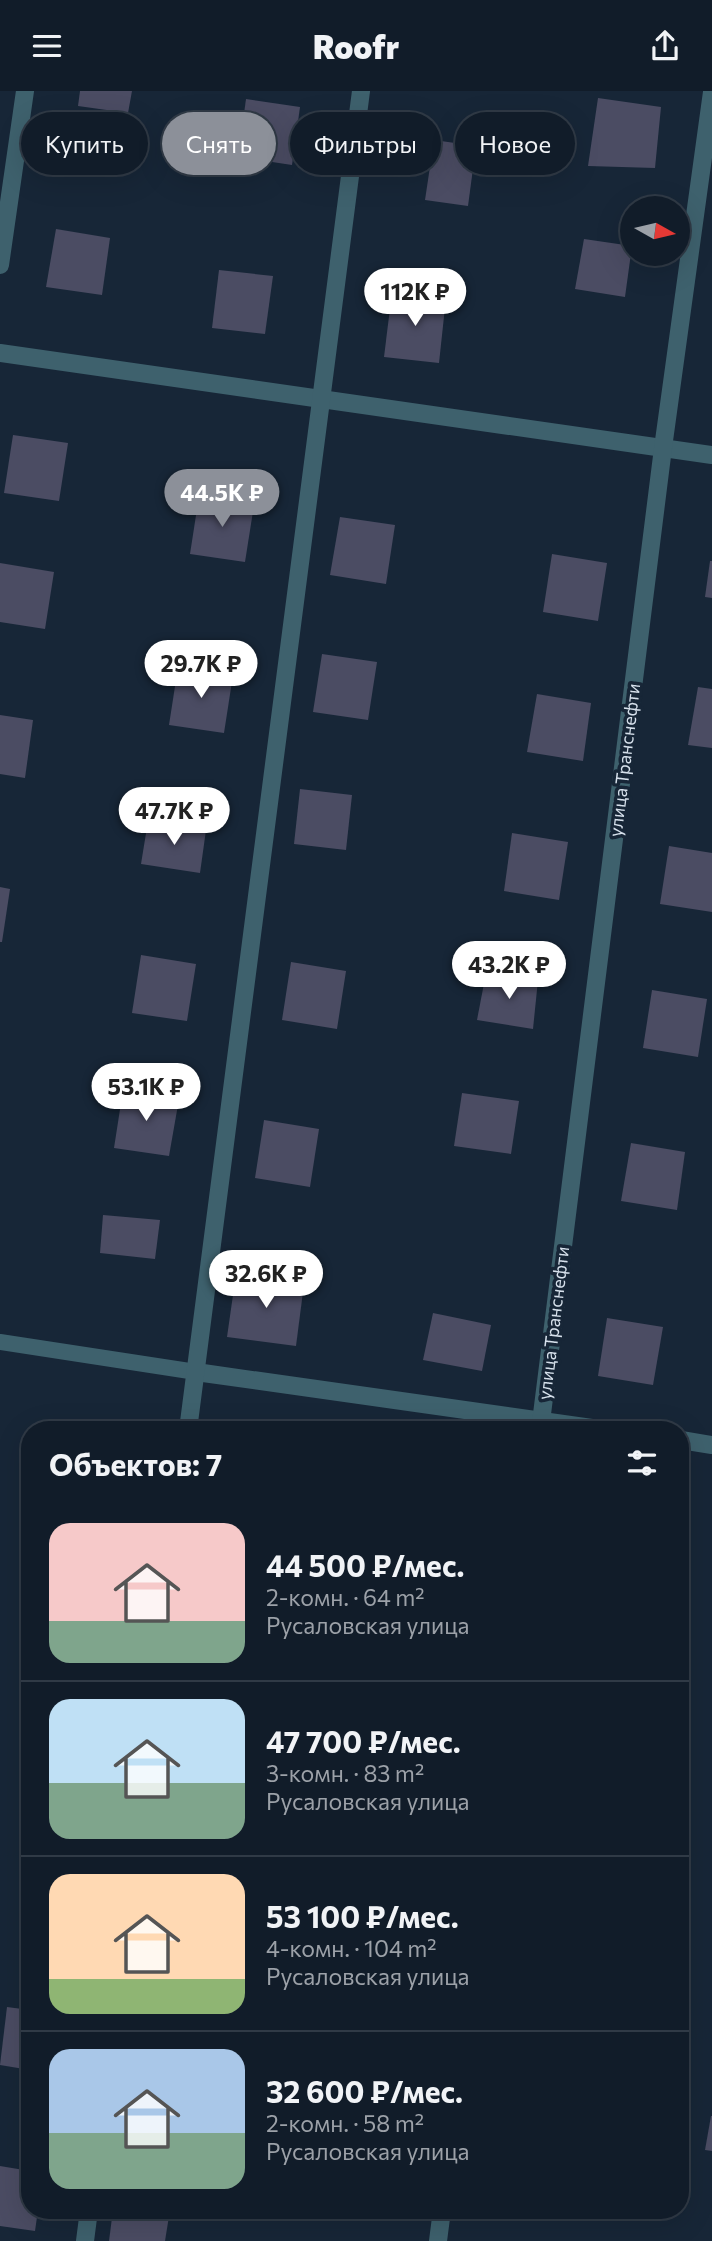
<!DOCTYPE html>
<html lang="ru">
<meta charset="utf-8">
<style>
:root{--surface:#111c29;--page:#1a2531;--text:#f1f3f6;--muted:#9ca1a8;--line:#303a46;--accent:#8c9099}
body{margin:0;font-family:Commissioner,sans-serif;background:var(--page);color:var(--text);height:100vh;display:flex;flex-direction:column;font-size:26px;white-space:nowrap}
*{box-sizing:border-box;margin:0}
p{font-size:23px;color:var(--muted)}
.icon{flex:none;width:38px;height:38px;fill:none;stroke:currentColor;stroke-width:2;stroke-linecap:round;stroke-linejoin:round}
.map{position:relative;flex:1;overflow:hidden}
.side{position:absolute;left:21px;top:1330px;width:668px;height:798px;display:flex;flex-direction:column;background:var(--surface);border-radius:28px;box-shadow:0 7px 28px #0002,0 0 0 2px var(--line)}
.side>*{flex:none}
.top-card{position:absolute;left:21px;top:21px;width:670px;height:63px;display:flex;gap:14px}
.needle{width:46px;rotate:98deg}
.controls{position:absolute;left:620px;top:105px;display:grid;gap:14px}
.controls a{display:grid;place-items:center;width:70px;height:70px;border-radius:50%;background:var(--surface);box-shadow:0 7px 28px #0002,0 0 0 2px var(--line);font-size:35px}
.price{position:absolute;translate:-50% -60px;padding:0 16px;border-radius:24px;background:#fff;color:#222;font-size:23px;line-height:46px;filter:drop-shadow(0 2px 4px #0008)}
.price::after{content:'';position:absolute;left:50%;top:42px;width:21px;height:16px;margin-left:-10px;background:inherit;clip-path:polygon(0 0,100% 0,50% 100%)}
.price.selected{background:var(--accent);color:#fff}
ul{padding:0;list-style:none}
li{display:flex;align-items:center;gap:21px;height:175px;padding:0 28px}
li+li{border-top:2px solid var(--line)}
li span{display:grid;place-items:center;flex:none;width:196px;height:140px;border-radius:21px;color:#555}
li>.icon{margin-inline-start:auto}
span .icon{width:84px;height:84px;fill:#fffc;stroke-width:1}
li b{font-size:30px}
h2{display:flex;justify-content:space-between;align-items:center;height:84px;padding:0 28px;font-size:30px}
.chip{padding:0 24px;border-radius:32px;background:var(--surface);box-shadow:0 7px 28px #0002,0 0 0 2px var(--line);font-size:24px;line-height:63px}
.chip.selected{background:var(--accent);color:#fff}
header{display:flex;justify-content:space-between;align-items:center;height:91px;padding:0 28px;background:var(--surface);font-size:32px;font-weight:800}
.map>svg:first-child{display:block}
</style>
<header><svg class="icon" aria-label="menu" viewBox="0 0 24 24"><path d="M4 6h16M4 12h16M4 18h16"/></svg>Roofr<svg class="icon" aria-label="share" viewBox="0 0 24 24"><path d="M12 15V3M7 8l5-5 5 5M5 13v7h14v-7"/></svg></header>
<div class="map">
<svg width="712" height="2150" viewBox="0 0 712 2150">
<rect width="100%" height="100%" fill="#172637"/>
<g fill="#4b4c63">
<path d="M 80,0 L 132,0 L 128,22 L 78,15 Z"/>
<path d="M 598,7 L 661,16 L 655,77 L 588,75 Z"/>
<path d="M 246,8 L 300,16 L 292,74 L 238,66 Z"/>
<path d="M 434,49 L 476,55 L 468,115 L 425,109 Z"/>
<path d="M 56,138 L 110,147 L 102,204 L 46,196 Z"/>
<path d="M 584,148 L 632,155 L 625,206 L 575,198 Z"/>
<path d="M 219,179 L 273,185 L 265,243 L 212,237 Z"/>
<path d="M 392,201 L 446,207 L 439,272 L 384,266 Z"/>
<path d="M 13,344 L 68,352 L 59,410 L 4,402 Z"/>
<path d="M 199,405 L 254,414 L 245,471 L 190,463 Z"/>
<path d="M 340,426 L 395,434 L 386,493 L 330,484 Z"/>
<path d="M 552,463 L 607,472 L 598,530 L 543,521 Z"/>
<path d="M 710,470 L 712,470 L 712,507 L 705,506 Z"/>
<path d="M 0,472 L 54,481 L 45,538 L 0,531 Z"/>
<path d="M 322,563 L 377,571 L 368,629 L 313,621 Z"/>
<path d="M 178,576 L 233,584 L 224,642 L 169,634 Z"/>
<path d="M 698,596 L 712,598 L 712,657 L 688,654 Z"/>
<path d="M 537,603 L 591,612 L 583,670 L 527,661 Z"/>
<path d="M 0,624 L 33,629 L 25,687 L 0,683 Z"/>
<path d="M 300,698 L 352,704 L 346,759 L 294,753 Z"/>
<path d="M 148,730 L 206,739 L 200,782 L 141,773 Z"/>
<path d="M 512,742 L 568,751 L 559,809 L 504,800 Z"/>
<path d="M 669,755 L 712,762 L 712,821 L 660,813 Z"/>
<path d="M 0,796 L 10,798 L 2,851 L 0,851 Z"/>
<path d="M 141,864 L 196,873 L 187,930 L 132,922 Z"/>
<path d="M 291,871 L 346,880 L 337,938 L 282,929 Z"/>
<path d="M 486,882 L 538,889 L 533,938 L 477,929 Z"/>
<path d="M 652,899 L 707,908 L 698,966 L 643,957 Z"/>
<path d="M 123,999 L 179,1008 L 169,1065 L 114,1057 Z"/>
<path d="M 462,1002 L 519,1010 L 511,1063 L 454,1055 Z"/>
<path d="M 264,1029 L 319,1038 L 310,1096 L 255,1087 Z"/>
<path d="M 631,1052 L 685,1061 L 677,1119 L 621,1110 Z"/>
<path d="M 103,1124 L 160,1129 L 155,1168 L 100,1162 Z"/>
<path d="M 236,1183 L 304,1193 L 296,1255 L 227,1246 Z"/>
<path d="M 433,1222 L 491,1234 L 482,1280 L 423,1269 Z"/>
<path d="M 607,1227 L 663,1236 L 653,1294 L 598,1285 Z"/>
<path d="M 28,1760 L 30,1760 L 30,1809 L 21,1807 Z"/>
<path d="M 7,1916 L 30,1919 L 30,1979 L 0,1974 Z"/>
<path d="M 711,2025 L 712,2025 L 712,2060 L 705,2059 Z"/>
<path d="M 0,2075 L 30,2080 L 30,2119 L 38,2119 L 35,2140 L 0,2135 Z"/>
<path d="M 113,2119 L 170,2119 L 165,2150 L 109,2150 Z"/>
</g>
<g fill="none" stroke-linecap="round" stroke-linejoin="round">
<path stroke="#3e616d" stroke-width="16" d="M 0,1251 L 196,1281"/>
<g stroke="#3e616d" stroke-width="18">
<path d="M 0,174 L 25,0"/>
<path d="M 0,262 L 712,364"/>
<path d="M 196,1281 L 606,1339"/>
<path d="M 188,1339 L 361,0"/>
<path d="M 540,1339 L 663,357 L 712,1"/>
<path d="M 681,1349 L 712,1354"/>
<path d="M 85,2150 L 89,2119"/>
<path d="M 438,2150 L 442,2119"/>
</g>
</g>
<g text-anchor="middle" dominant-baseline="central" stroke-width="7" stroke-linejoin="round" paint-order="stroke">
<g font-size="18" fill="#d6e0eb" stroke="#172637">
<text transform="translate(624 669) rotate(-83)">улица Транснефти</text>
<text transform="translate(553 1232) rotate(-83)">улица Транснефти</text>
</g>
</g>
</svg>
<div class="controls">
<a><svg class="needle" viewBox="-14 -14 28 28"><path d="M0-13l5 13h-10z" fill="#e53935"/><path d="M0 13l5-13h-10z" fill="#9ca1a8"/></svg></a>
</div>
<b class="price" style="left:415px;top:237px">112K ₽</b>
<b class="price selected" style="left:222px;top:438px">44.5K ₽</b>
<b class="price" style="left:201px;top:609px">29.7K ₽</b>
<b class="price" style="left:174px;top:756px">47.7K ₽</b>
<b class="price" style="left:509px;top:910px">43.2K ₽</b>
<b class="price" style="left:146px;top:1032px">53.1K ₽</b>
<b class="price" style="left:266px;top:1219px">32.6K ₽</b>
<div class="top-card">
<a class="chip">Купить</a>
<a class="chip selected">Снять</a>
<a class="chip">Фильтры</a>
<a class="chip">Новое</a>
</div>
<section class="side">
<h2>Объектов: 7<svg class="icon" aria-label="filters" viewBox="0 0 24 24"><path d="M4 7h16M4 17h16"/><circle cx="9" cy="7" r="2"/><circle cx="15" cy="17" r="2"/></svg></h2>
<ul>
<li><span style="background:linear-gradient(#f6c9c9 70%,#7fa58c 0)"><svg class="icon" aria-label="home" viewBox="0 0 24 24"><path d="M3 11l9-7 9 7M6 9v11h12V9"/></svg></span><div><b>44 500 ₽/мес.</b><p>2-комн. · 64 m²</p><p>Русаловская улица</p></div></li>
<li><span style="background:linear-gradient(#bfe0f5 60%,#7fa58c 0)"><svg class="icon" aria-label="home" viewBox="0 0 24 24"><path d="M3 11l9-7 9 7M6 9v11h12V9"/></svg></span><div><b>47 700 ₽/мес.</b><p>3-комн. · 83 m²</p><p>Русаловская улица</p></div></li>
<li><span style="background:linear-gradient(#ffd9b3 75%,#8fb573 0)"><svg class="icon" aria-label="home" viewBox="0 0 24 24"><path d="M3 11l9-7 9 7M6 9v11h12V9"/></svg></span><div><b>53 100 ₽/мес.</b><p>4-комн. · 104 m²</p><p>Русаловская улица</p></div></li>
<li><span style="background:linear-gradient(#a9c7e8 60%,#7fa58c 0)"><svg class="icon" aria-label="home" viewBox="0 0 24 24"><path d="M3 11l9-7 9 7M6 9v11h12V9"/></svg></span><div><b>32 600 ₽/мес.</b><p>2-комн. · 58 m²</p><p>Русаловская улица</p></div></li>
</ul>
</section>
</div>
